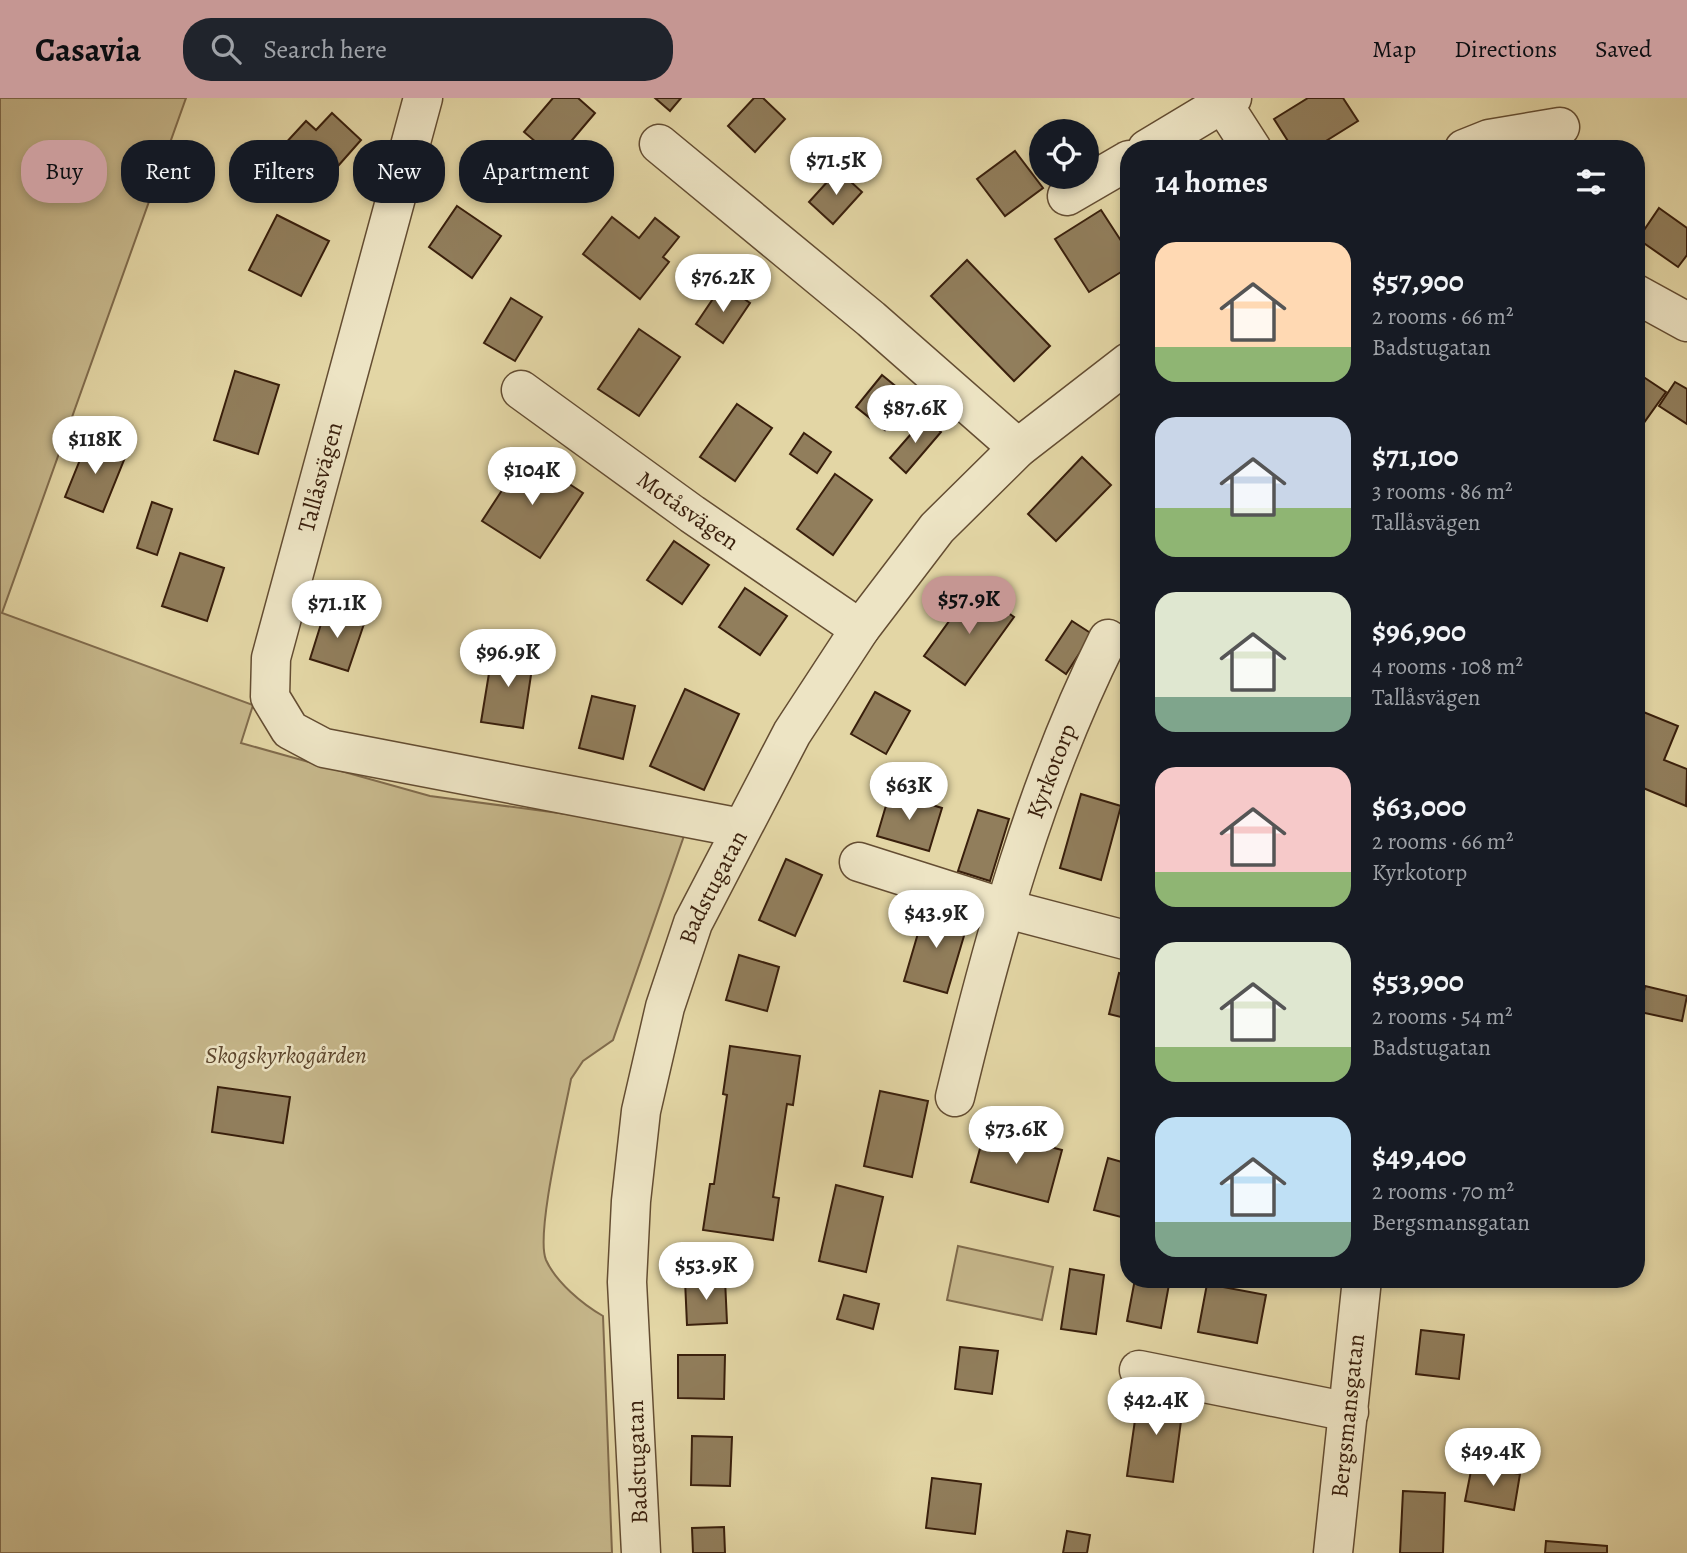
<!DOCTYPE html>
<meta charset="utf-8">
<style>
:root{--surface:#171b24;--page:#20242c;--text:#f1f3f6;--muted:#9ea1a6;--accent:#c59692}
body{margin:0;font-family:Alegreya,serif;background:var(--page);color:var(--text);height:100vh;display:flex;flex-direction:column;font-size:26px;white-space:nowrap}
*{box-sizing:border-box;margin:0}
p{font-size:23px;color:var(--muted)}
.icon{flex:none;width:38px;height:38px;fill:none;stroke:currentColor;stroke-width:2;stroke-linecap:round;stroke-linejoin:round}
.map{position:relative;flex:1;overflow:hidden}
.panel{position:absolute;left:1120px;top:42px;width:525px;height:1148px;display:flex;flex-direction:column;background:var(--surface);border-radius:28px;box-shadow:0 4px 10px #0003}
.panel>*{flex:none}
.top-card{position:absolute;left:21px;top:42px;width:665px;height:63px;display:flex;gap:14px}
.fabs{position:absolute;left:1029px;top:21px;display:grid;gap:14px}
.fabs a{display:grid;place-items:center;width:70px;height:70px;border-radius:50%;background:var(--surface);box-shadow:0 4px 10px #0003;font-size:35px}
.price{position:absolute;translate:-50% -60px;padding:0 16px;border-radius:24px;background:#fff;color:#222;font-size:23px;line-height:46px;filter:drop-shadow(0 2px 4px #0008)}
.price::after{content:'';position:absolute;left:50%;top:42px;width:21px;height:16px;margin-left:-10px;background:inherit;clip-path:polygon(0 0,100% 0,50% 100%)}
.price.active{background:var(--accent);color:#111}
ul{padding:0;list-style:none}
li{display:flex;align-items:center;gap:21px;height:175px;padding:0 35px}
li span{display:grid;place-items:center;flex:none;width:196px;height:140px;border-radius:21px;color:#555}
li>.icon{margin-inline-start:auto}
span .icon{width:84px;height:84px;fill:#fffc;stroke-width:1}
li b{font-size:30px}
h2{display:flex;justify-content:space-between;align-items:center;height:84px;padding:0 35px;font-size:30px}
.chip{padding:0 24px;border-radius:28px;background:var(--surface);box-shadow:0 4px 10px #0003;font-size:24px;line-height:63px}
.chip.active{background:var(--accent);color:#111}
header{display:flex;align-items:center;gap:42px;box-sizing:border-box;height:98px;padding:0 35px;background:var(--accent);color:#111}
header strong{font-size:33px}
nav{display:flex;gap:38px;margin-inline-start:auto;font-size:24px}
.search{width:490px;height:63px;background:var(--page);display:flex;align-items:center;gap:18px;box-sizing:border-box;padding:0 24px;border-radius:28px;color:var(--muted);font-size:26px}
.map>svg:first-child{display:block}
</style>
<header>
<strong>Casavia</strong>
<div class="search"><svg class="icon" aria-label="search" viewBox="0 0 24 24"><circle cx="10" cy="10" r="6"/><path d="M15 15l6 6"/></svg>Search here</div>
<nav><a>Map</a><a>Directions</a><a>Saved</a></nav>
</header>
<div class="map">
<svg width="1687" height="1455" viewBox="0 0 1687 1455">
<rect width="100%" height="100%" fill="#e3d6a5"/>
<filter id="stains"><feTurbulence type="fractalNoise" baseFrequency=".00286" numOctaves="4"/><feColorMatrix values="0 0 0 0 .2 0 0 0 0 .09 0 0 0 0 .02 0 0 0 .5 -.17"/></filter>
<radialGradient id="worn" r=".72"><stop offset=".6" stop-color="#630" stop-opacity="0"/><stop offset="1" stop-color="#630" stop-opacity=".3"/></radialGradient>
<g fill="#c6b78b" stroke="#806b4c" stroke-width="2">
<path d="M 0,0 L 186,0 L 2,515 L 253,607 L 241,645 L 430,698 L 686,732 L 613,942 L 583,963 L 571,981 C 565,1014 535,1136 546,1162 C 556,1184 582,1206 603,1218 L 612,1455 L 0,1455 Z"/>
<path d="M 958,1148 L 1053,1169 L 1042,1222 L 947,1202 Z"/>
</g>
<g fill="#917e5c" stroke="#391f0c" stroke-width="2">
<path d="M 553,0 L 578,0 L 595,15 L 556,61 L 524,34 Z"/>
<path d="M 655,0 L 681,0 L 670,13 Z"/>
<path d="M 754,0 L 763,0 L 785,21 L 755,54 L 728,28 Z"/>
<path d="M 1308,0 L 1343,0 L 1358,23 L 1313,51 L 1293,51 L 1274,21 Z"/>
<path d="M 332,15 L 361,42 L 323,85 L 283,48 L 306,23 L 316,32 Z"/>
<path d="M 1015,53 L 1043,90 L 1005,118 L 977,81 Z"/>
<path d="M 838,72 L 862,94 L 833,126 L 809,104 Z"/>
<path d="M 457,108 L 501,138 L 472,180 L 429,149 Z"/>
<path d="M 1659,110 L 1687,130 L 1687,157 L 1678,169 L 1638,141 Z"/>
<path d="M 1101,112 L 1129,155 L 1129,169 L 1089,194 L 1055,141 Z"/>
<path d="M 277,117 L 329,143 L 301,198 L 249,172 Z"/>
<path d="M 612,119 L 639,140 L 655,120 L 679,139 L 663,159 L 669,164 L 640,201 L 583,156 Z"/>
<path d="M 967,162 L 1050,248 L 1014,283 L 931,198 Z"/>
<path d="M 723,186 L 750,205 L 723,245 L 696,226 Z"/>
<path d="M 511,200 L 542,219 L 515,263 L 484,245 Z"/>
<path d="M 639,231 L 680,259 L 639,318 L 598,291 Z"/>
<path d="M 235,273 L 279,287 L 258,356 L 214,342 Z"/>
<path d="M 1636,274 L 1666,294 L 1643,326 L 1636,321 Z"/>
<path d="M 882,277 L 910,300 L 885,332 L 856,309 Z"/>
<path d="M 1675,284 L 1687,291 L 1687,326 L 1659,308 Z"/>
<path d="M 737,306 L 772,330 L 735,383 L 700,359 Z"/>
<path d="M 925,320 L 941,334 L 906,375 L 890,360 Z"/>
<path d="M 804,335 L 831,354 L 817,375 L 790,356 Z"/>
<path d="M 88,342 L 126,357 L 103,414 L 65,399 Z"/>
<path d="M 525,357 L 583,395 L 540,460 L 482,423 Z"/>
<path d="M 1082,359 L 1111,387 L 1056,443 L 1028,416 Z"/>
<path d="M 835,376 L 872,402 L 833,457 L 797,431 Z"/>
<path d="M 152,404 L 172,411 L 157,457 L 137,450 Z"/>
<path d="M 674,443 L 709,467 L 682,506 L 647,482 Z"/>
<path d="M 180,455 L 224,470 L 207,523 L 162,508 Z"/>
<path d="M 745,490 L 787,518 L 760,557 L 719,529 Z"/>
<path d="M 973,490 L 1014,519 L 965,587 L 924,558 Z"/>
<path d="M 326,510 L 365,523 L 348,573 L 310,561 Z"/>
<path d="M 1072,523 L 1092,536 L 1066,576 L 1046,562 Z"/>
<path d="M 493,551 L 534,557 L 523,630 L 481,624 Z"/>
<path d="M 685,591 L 739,616 L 704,692 L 650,668 Z"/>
<path d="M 875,594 L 910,613 L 886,656 L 851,636 Z"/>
<path d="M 592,598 L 635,608 L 623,661 L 579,650 Z"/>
<path d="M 1636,611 L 1678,628 L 1664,662 L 1687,671 L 1686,708 L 1636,687 Z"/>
<path d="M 890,694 L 942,710 L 929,753 L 877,738 Z"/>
<path d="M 1081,696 L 1121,708 L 1101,782 L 1060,770 Z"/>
<path d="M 978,712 L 1009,721 L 990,783 L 958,773 Z"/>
<path d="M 786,761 L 822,777 L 795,838 L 759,822 Z"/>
<path d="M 926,808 L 969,821 L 947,895 L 904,883 Z"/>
<path d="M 739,857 L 779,869 L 767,913 L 726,902 Z"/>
<path d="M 1119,875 L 1129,878 L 1129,921 L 1109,916 Z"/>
<path d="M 1645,888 L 1687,898 L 1682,923 L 1640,914 Z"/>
<path d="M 730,948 L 800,958 L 793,1007 L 787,1006 L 773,1099 L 779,1100 L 773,1142 L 703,1132 L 710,1086 L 714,1086 L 727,997 L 723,996 Z"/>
<path d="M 218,989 L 290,999 L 283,1045 L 212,1034 Z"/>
<path d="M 880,993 L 928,1003 L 912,1079 L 864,1068 Z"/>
<path d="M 985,1032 L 1062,1052 L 1048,1104 L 971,1084 Z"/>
<path d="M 1108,1060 L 1129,1066 L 1129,1121 L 1094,1112 Z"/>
<path d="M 836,1087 L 883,1099 L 866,1174 L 819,1163 Z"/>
<path d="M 1070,1171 L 1104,1177 L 1096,1236 L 1061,1231 Z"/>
<path d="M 725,1181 L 727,1225 L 687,1227 L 685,1182 Z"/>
<path d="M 1135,1181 L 1170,1181 L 1161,1230 L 1127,1223 Z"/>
<path d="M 1485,1181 L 1526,1181 L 1526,1187 L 1485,1186 Z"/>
<path d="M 1207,1186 L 1266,1197 L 1257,1245 L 1198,1234 Z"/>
<path d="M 844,1197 L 879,1206 L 873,1231 L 837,1221 Z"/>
<path d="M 1421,1232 L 1464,1237 L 1459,1281 L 1416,1276 Z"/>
<path d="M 960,1249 L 998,1253 L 992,1296 L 955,1291 Z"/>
<path d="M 678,1257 L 725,1257 L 724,1301 L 678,1300 Z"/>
<path d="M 1139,1294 L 1184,1300 L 1173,1384 L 1127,1378 Z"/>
<path d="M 692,1338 L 732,1339 L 730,1388 L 691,1387 Z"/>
<path d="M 1472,1368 L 1520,1376 L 1514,1412 L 1465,1403 Z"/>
<path d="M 932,1380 L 981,1386 L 975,1436 L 926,1430 Z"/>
<path d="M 1403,1393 L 1445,1395 L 1443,1455 L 1400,1455 Z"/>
<path d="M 724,1429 L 725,1455 L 693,1455 L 692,1430 Z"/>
<path d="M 1067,1433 L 1090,1437 L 1087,1455 L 1063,1455 Z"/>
<path d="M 1546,1443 L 1607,1448 L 1607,1455 L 1545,1455 Z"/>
</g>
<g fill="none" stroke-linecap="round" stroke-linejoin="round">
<defs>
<g id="minor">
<path d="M 423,0 L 271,560 L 270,599 L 290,632 L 324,650 L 741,730"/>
<path d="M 1223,6 L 1252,51"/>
<path d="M 659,46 L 871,221 L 1018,350"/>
<path d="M 1147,51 L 1232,0"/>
<path d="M 1464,51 L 1489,41 L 1560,29"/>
<path d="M 1067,98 L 1129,62"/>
<path d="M 1636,196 L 1687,224"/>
<path id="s1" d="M 521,292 L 692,416 L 860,531"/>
<path d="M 859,764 L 1007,811 L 1129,843"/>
<path id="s2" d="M 955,999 C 993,842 1036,685 1108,541"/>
<path d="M 1139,1272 L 1349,1314"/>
<path id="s3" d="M 641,1455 L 627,1184 L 631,1103 L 641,1013 L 665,909 L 693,825 L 792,635 L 860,531 L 937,430 L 1018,350 L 1129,264"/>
<path id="s4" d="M 1333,1455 L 1362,1181"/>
</g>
</defs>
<use href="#minor" stroke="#644d32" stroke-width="41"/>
<use href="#minor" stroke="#ede4c4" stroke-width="38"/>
</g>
<g text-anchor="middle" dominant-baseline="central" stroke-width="5" stroke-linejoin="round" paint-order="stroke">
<g font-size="24" fill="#391f0c" stroke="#ede4c4">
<text transform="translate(320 379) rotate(-75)">Tallåsvägen</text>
<text stroke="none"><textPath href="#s1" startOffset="206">Motåsvägen</textPath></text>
<text stroke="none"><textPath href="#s2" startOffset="340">Kyrkotorp</textPath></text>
<text stroke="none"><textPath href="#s3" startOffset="679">Badstugatan</textPath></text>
<text stroke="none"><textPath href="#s4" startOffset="138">Bergsmansgatan</textPath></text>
<text transform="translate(637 1364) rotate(-92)">Badstugatan</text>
</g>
<g font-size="24" font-style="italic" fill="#5c452c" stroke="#ede4c4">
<text x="286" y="957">Skogskyrkogården</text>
</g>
</g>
<rect width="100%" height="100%" filter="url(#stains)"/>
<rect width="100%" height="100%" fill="url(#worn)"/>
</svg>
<div class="fabs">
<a><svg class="icon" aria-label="locate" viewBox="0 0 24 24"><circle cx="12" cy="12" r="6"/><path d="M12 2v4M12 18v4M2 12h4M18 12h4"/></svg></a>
</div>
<b class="price" style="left:836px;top:99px">$71.5K</b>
<b class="price" style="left:723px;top:216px">$76.2K</b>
<b class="price" style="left:915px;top:347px">$87.6K</b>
<b class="price" style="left:95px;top:378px">$118K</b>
<b class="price" style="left:532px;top:409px">$104K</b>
<b class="price active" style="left:969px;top:538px">$57.9K</b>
<b class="price" style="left:337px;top:542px">$71.1K</b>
<b class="price" style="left:508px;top:591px">$96.9K</b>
<b class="price" style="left:909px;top:724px">$63K</b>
<b class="price" style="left:936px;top:852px">$43.9K</b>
<b class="price" style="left:1016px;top:1068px">$73.6K</b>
<b class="price" style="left:706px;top:1204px">$53.9K</b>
<b class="price" style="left:1156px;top:1339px">$42.4K</b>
<b class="price" style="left:1493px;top:1390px">$49.4K</b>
<div class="top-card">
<a class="chip active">Buy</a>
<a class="chip">Rent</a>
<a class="chip">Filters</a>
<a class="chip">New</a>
<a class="chip">Apartment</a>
</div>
<section class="panel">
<h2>14 homes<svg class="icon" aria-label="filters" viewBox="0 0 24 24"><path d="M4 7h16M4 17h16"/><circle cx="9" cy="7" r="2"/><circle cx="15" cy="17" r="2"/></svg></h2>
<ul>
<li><span style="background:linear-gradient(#ffd9b3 75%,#8fb573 0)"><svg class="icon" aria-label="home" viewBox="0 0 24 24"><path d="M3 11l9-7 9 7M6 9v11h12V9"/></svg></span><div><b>$57,900</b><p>2 rooms · 66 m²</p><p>Badstugatan</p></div></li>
<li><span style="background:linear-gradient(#c9d6e8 65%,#8fb573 0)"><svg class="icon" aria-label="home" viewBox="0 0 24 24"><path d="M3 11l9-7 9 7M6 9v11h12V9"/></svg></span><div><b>$71,100</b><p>3 rooms · 86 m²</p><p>Tallåsvägen</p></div></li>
<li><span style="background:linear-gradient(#dfe7d0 75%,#7fa58c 0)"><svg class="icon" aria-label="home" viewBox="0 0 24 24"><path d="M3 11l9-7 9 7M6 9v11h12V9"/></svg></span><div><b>$96,900</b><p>4 rooms · 108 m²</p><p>Tallåsvägen</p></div></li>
<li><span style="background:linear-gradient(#f6c9c9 75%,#8fb573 0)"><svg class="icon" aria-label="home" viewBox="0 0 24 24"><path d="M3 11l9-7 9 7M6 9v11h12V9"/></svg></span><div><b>$63,000</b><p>2 rooms · 66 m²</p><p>Kyrkotorp</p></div></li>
<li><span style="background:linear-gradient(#dfe7d0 75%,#8fb573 0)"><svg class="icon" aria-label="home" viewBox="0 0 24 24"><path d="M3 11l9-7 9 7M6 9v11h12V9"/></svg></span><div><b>$53,900</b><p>2 rooms · 54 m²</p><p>Badstugatan</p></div></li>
<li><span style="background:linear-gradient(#bfe0f5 75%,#7fa58c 0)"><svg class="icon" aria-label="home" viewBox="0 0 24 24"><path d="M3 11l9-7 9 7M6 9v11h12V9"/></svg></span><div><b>$49,400</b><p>2 rooms · 70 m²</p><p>Bergsmansgatan</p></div></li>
</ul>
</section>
</div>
